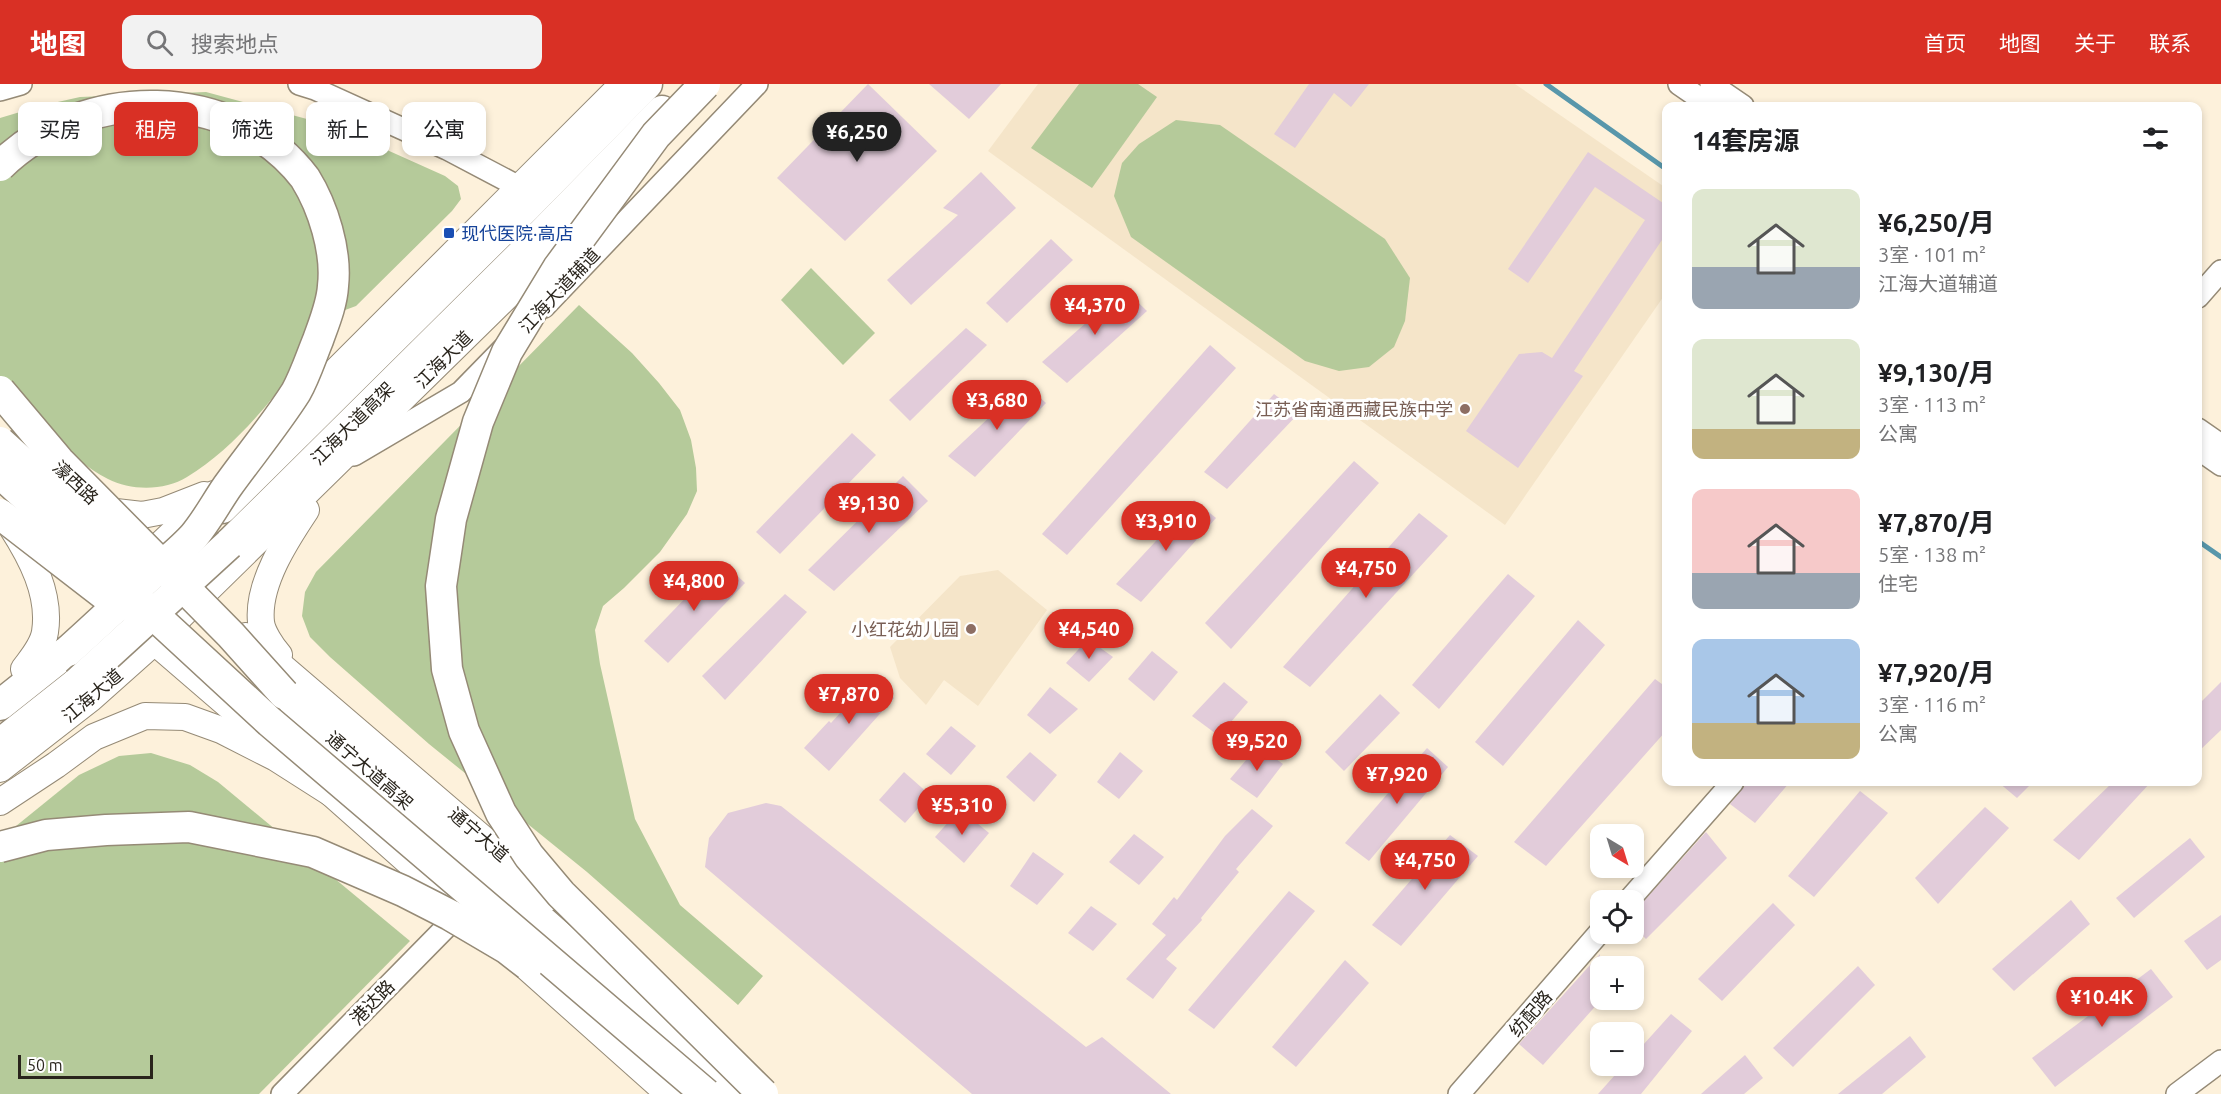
<!DOCTYPE html>
<html lang="zh">
<meta charset="utf-8">
<style>
:root{--surface:#fff;--page:#f2f2f2;--text:#202124;--muted:#757577;--accent:#d93025}
body{margin:0;font-family:Ubuntu,"Noto Sans SC",sans-serif;background:var(--page);color:var(--text);height:100vh;display:flex;flex-direction:column;font-size:22px;white-space:nowrap}
*{box-sizing:border-box;margin:0}
p{font-size:20px;color:var(--muted)}
.icon{flex:none;width:33px;height:33px;fill:none;stroke:currentColor;stroke-width:2;stroke-linecap:round;stroke-linejoin:round}
.map{position:relative;flex:1;overflow:hidden}
.panel{position:absolute;left:1662px;top:18px;width:540px;height:684px;display:flex;flex-direction:column;background:var(--surface);border-radius:12px;box-shadow:0 3px 9px #0003}
.panel>*{flex:none}
.guide{position:absolute;left:18px;top:18px;width:570px;height:54px;display:flex;gap:12px}
.needle{width:39px;rotate:142deg}
.fabs{position:absolute;left:1590px;top:740px;display:grid;gap:12px}
.fabs a{display:grid;place-items:center;width:54px;height:54px;border-radius:12px;background:var(--surface);box-shadow:0 3px 9px #0003;font-size:30px}
.scale{position:absolute;left:18px;bottom:15px;width:135px;box-sizing:border-box;padding-left:6px;border:3px solid #29241c;border-top:0;font-size:16px;line-height:21px;white-space:nowrap;color:#29241c;-webkit-text-stroke:4px #fff;paint-order:stroke}
.price{position:absolute;translate:-50% -51px;padding:0 14px;border-radius:21px;background:var(--accent);color:#fff;font-size:20px;line-height:39px;filter:drop-shadow(0 2px 3px #0008)}
.price::after{content:'';position:absolute;left:50%;top:36px;width:18px;height:14px;margin-left:-9px;background:inherit;clip-path:polygon(0 0,100% 0,50% 100%)}
.price.selected{background:#222;color:#fff}
ul{padding:0;list-style:none}
li{display:flex;align-items:center;gap:18px;height:150px;padding:0 30px}
li span{display:grid;place-items:center;flex:none;width:168px;height:120px;border-radius:12px;color:#555}
li>.icon{margin-inline-start:auto}
span .icon{width:72px;height:72px;fill:#fffc;stroke-width:1}
li b{font-size:26px}
h2{display:flex;justify-content:space-between;align-items:center;height:72px;padding:0 30px;font-size:26px}
.chip{padding:0 21px;border-radius:12px;background:var(--surface);box-shadow:0 3px 9px #0003;font-size:21px;line-height:54px}
.chip.selected{background:var(--accent);color:#fff}
header{display:flex;align-items:center;gap:36px;box-sizing:border-box;height:84px;padding:0 30px;background:var(--accent);color:#fff}
header strong{font-size:28px}
nav{display:flex;gap:33px;margin-inline-start:auto;font-size:21px}
.search{width:420px;height:54px;background:var(--page);display:flex;align-items:center;gap:15px;box-sizing:border-box;padding:0 21px;border-radius:12px;color:var(--muted);font-size:22px}
.map>svg:first-child{display:block}
</style>
<header>
<strong>地图</strong>
<div class="search"><svg class="icon" aria-label="search" viewBox="0 0 24 24"><circle cx="10" cy="10" r="6"/><path d="M15 15l6 6"/></svg>搜索地点</div>
<nav><a>首页</a><a>地图</a><a>关于</a><a>联系</a></nav>
</header>
<div class="map">
<svg width="2221" height="1010" viewBox="0 0 2221 1010">
<rect width="100%" height="100%" fill="#fdf1db"/>
<g fill="#f5e5c9">
<path d="M 1038,0 L 1515,0 L 1666,104 L 1666,209 L 1505,441 L 988,67 Z"/>
<path d="M 998,486 L 1047,526 L 978,622 L 944,596 L 926,621 L 900,594 L 890,563 L 960,492 Z"/>
</g>
<g fill="#b5ca9a">
<path d="M 1079,0 L 1138,0 L 1157,13 L 1092,104 L 1031,64 Z"/>
<path d="M 206,8 L 318,38 L 387,66 L 445,92 L 458,102 L 461,115 L 452,127 L 356,222 L 337,229 C 294,286 248,356 187,393 C 165,407 131,407 108,395 C 66,373 34,332 0,299 L 0,34 L 40,22 L 80,13 Z"/>
<path d="M 1176,36 L 1220,41 L 1385,155 L 1410,194 L 1405,237 L 1394,263 L 1369,283 L 1339,287 L 1305,277 L 1131,153 L 1114,112 L 1122,79 L 1139,60 Z"/>
<path d="M 811,184 L 875,249 L 843,281 L 781,216 Z"/>
<path d="M 579,221 L 632,269 L 659,299 L 680,326 L 691,356 L 696,384 L 697,407 L 687,430 L 660,468 L 624,504 L 603,522 L 595,546 L 600,580 L 635,735 L 680,821 L 763,892 L 738,921 L 587,788 L 429,660 L 330,573 L 310,553 L 302,532 L 305,508 L 316,488 Z"/>
<path d="M 151,669 L 190,681 L 218,698 L 410,857 L 259,1010 L 0,1010 L 0,755 L 79,691 L 119,672 Z"/>
</g>
<g fill="none" stroke-linecap="round" stroke-linejoin="round">
<g stroke="#5897ab" stroke-width="5">
<path d="M 1546,0 L 1666,85"/>
<path d="M 2198,457 L 2221,473"/>
</g>
</g>
<g fill="#e2ccda">
<path d="M 868,0 L 937,67 L 845,157 L 777,94 Z"/>
<path d="M 929,0 L 1001,0 L 969,35 Z"/>
<path d="M 1309,0 L 1369,0 L 1351,23 L 1334,9 L 1295,64 L 1274,50 Z"/>
<path d="M 1588,68 L 1666,121 L 1666,150 L 1574,287 L 1583,292 L 1518,384 L 1466,347 L 1519,270 L 1542,268 L 1552,274 L 1645,136 L 1595,103 L 1528,199 L 1508,185 Z"/>
<path d="M 981,88 L 1016,124 L 911,221 L 887,196 L 958,131 L 943,124 Z"/>
<path d="M 1051,155 L 1073,176 L 1007,239 L 986,219 Z"/>
<path d="M 1124,205 L 1147,227 L 1067,299 L 1042,278 Z"/>
<path d="M 966,244 L 987,261 L 910,337 L 889,316 Z"/>
<path d="M 1210,261 L 1236,284 L 1067,471 L 1042,450 Z"/>
<path d="M 1025,300 L 1046,319 L 975,393 L 948,372 Z"/>
<path d="M 1274,310 L 1299,329 L 1227,405 L 1204,388 Z"/>
<path d="M 852,349 L 876,371 L 780,470 L 756,448 Z"/>
<path d="M 1354,377 L 1379,399 L 1231,565 L 1205,539 Z"/>
<path d="M 903,392 L 928,417 L 834,507 L 808,486 Z"/>
<path d="M 1194,416 L 1216,434 L 1141,518 L 1116,500 Z"/>
<path d="M 1419,429 L 1448,452 L 1310,603 L 1283,583 Z"/>
<path d="M 721,477 L 745,499 L 668,579 L 644,557 Z"/>
<path d="M 1508,490 L 1535,512 L 1439,625 L 1412,601 Z"/>
<path d="M 785,510 L 807,528 L 725,616 L 702,592 Z"/>
<path d="M 1578,536 L 1605,561 L 1503,682 L 1475,658 Z"/>
<path d="M 1088,555 L 1113,573 L 1089,598 L 1066,579 Z"/>
<path d="M 1152,567 L 1178,588 L 1154,617 L 1128,595 Z"/>
<path d="M 871,595 L 894,614 L 829,687 L 804,664 L 829,637 L 831,639 Z"/>
<path d="M 1655,595 L 1666,603 L 1666,647 L 1546,782 L 1514,758 Z"/>
<path d="M 1224,598 L 1248,618 L 1219,652 L 1192,632 Z"/>
<path d="M 2221,598 L 2221,646 L 2198,668 L 2198,621 Z"/>
<path d="M 1050,603 L 1078,625 L 1050,650 L 1027,631 Z"/>
<path d="M 1380,610 L 1400,629 L 1344,687 L 1325,668 Z"/>
<path d="M 951,642 L 976,662 L 951,691 L 926,670 Z"/>
<path d="M 1258,662 L 1283,680 L 1257,714 L 1230,695 Z"/>
<path d="M 1427,664 L 1448,683 L 1369,777 L 1345,759 Z"/>
<path d="M 1030,668 L 1057,691 L 1034,718 L 1006,693 Z"/>
<path d="M 1120,668 L 1143,687 L 1119,715 L 1097,698 Z"/>
<path d="M 904,688 L 930,711 L 905,739 L 879,716 Z"/>
<path d="M 1748,698 L 1790,698 L 1755,739 L 1730,720 Z"/>
<path d="M 1998,698 L 2033,698 L 2017,714 Z"/>
<path d="M 2113,698 L 2151,698 L 2079,776 L 2053,756 Z"/>
<path d="M 1860,707 L 1888,729 L 1814,813 L 1788,792 Z"/>
<path d="M 766,719 L 781,722 L 1086,963 L 1102,953 L 1171,1010 L 972,1010 L 705,783 L 709,754 L 728,729 Z"/>
<path d="M 1985,723 L 2009,744 L 1938,820 L 1915,794 Z"/>
<path d="M 960,725 L 989,749 L 964,779 L 935,753 Z"/>
<path d="M 1252,725 L 1273,742 L 1236,785 L 1239,788 L 1201,834 L 1202,836 L 1166,875 L 1177,884 L 1153,915 L 1126,895 L 1166,851 L 1152,840 L 1174,813 L 1177,816 L 1225,752 Z"/>
<path d="M 1706,748 L 1727,774 L 1646,855 L 1634,843 L 1634,828 Z"/>
<path d="M 1134,750 L 1164,773 L 1139,801 L 1109,778 Z"/>
<path d="M 1450,751 L 1478,772 L 1401,862 L 1372,841 Z"/>
<path d="M 2190,754 L 2205,773 L 2134,834 L 2116,814 Z"/>
<path d="M 1033,768 L 1064,790 L 1037,821 L 1010,802 Z"/>
<path d="M 1289,807 L 1315,827 L 1214,945 L 1188,926 Z"/>
<path d="M 2071,816 L 2090,840 L 2014,907 L 1992,885 Z"/>
<path d="M 1773,819 L 1795,841 L 1722,917 L 1698,895 Z"/>
<path d="M 1091,822 L 1117,840 L 1093,867 L 1068,849 Z"/>
<path d="M 2221,831 L 2221,876 L 2207,886 L 2184,857 Z"/>
<path d="M 1600,870 L 1600,917 L 1543,981 L 1519,960 Z"/>
<path d="M 1345,876 L 1369,899 L 1296,983 L 1272,963 Z"/>
<path d="M 1858,882 L 1875,901 L 1793,983 L 1773,964 Z"/>
<path d="M 2151,885 L 2173,913 L 2055,1003 L 2032,974 Z"/>
<path d="M 1671,930 L 1692,947 L 1641,1010 L 1598,1010 L 1624,981 L 1634,981 L 1634,971 Z"/>
<path d="M 1910,952 L 1926,973 L 1882,1010 L 1838,1010 Z"/>
<path d="M 1745,971 L 1763,994 L 1744,1010 L 1701,1010 Z"/>
</g>
<g fill="none" stroke-linecap="round" stroke-linejoin="round">
<defs>
<g id="minor">
<path d="M 299,0 L 315,5 L 447,65 L 521,104"/>
<path d="M 1679,0 L 1711,22"/>
<path d="M 1711,0 L 1743,22"/>
<path d="M 0,6 L 21,0"/>
<path d="M 2198,213 L 2221,187"/>
<path d="M 544,223 L 757,0"/>
<path d="M 2198,345 L 2221,361"/>
<path d="M 2198,365 L 2221,381"/>
<path d="M 354,371 L 461,308 L 503,265"/>
<path d="M 1629,816 L 1733,698"/>
<path d="M 282,1010 L 463,826"/>
<path d="M 1459,1010 L 1600,848"/>
<path d="M 2177,1010 L 2221,977"/>
</g>
<g id="major">
<path d="M 286,337 L 623,0"/>
<path d="M 107,427 L 142,431 L 163,427 L 204,411"/>
<path d="M 11,442 C 31,473 51,510 45,548 C 43,562 32,574 24,585"/>
<path d="M 138,482 L 214,410"/>
<path d="M 142,547 L 271,658"/>
<path d="M 246,552 L 551,813"/>
<path d="M 279,571 C 272,563 262,548 261,538 C 257,500 286,456 306,426"/>
<path d="M 0,685 L 90,615 L 154,558 L 572,148"/>
<path d="M 331,709 L 474,836"/>
<path d="M 0,718 L 56,681 L 94,653 L 145,632 L 185,633 L 221,646 L 276,674 L 334,711"/>
<path d="M 512,870 L 669,1010"/>
</g>
<g id="highway">
<path d="M 222,424 L 526,123 L 647,0"/>
<path d="M 229,460 L 532,160 L 662,27"/>
<path d="M 284,610 L 577,868 L 743,1010"/>
<path d="M 0,621 L 68,567"/>
<path d="M 0,660 L 77,599"/>
</g>
</defs>
<use href="#minor" stroke="#958a76" stroke-width="24"/>
<use href="#major" stroke="#958a76" stroke-width="28"/>
<use href="#highway" stroke="#958a76" stroke-width="33"/>
<use href="#minor" stroke="#fff" stroke-width="21"/>
<use href="#major" stroke="#fff" stroke-width="26"/>
<use href="#highway" stroke="#fff" stroke-width="30"/>
<defs>
<g id="highway-bridge">
<path d="M 705,0 L 656,51 L 558,184 L 507,268 L 478,338 L 451,435 L 441,502 L 447,585 L 464,647 L 501,729 L 529,772 L 561,810 L 763,1010"/>
<path d="M 0,82 C 84,0 233,0 305,94 C 323,123 337,167 333,202 C 332,220 324,239 318,256 C 311,273 305,292 296,308 C 275,341 250,371 227,403 C 216,419 206,438 193,453 C 180,467 165,479 151,491 C 123,516 96,542 68,567"/>
<path d="M 0,307 L 59,377 L 231,551 L 284,610"/>
<path d="M 0,358 L 139,485"/>
<path d="M 0,389 L 270,638 L 706,1010"/>
<path d="M 0,430 L 119,522"/>
<path d="M 77,599 L 229,460"/>
<path d="M 0,763 L 46,751 L 106,746 L 189,743 L 313,768 L 403,807 L 450,831 L 506,864 L 528,881"/>
</g>
</defs>
<use href="#highway-bridge" stroke="#958a76" stroke-width="33" stroke-linecap="butt"/>
<use href="#highway-bridge" stroke="#fff" stroke-width="30"/>
</g>
<rect fill="#1a4fb4" stroke="#fff" stroke-width="2" x="443" y="143" width="12" height="12" rx="3"/>
<g fill="#8d6e63" stroke="#fff" stroke-width="2">
<circle cx="1465" cy="325" r="6"/>
<circle cx="971" cy="545" r="6"/>
</g>
<g text-anchor="middle" dominant-baseline="central" stroke-width="6" stroke-linejoin="round" paint-order="stroke">
<g font-size="18" fill="#164399" stroke="#fff" text-anchor="start">
<text x="461" y="149">现代医院·高店</text>
</g>
<g font-size="18" fill="#29241c" stroke="#fff">
<text transform="translate(559 206) rotate(-47)">江海大道辅道</text>
<text transform="translate(443 275) rotate(-45)">江海大道</text>
<text transform="translate(352 339) rotate(-45)">江海大道高架</text>
<text transform="translate(76 398) rotate(43)">濠西路</text>
<text transform="translate(92 611) rotate(-40)">江海大道</text>
<text transform="translate(370 686) rotate(41)">通宁大道高架</text>
<text transform="translate(479 750) rotate(41)">通宁大道</text>
<text transform="translate(372 918) rotate(-46)">港达路</text>
<text transform="translate(1530 929) rotate(-49)">纺配路</text>
</g>
<g font-size="18" fill="#785e54" stroke="#fff" text-anchor="end">
<text x="1453" y="325">江苏省南通西藏民族中学</text>
<text x="959" y="545">小红花幼儿园</text>
</g>
</g>
</svg>
<div class="fabs">
<a><svg class="needle" viewBox="-14 -14 28 28"><path d="M0-13l5 13h-10z" fill="#e53935"/><path d="M0 13l5-13h-10z" fill="#757577"/></svg></a>
<a><svg class="icon" aria-label="locate" viewBox="0 0 24 24"><circle cx="12" cy="12" r="6"/><path d="M12 2v4M12 18v4M2 12h4M18 12h4"/></svg></a>
<a>+</a>
<a>−</a>
</div>
<div class="scale">50 m</div>
<b class="price selected" style="left:857px;top:79px">¥6,250</b>
<b class="price" style="left:1095px;top:252px">¥4,370</b>
<b class="price" style="left:997px;top:347px">¥3,680</b>
<b class="price" style="left:869px;top:450px">¥9,130</b>
<b class="price" style="left:1166px;top:468px">¥3,910</b>
<b class="price" style="left:1366px;top:515px">¥4,750</b>
<b class="price" style="left:694px;top:528px">¥4,800</b>
<b class="price" style="left:1089px;top:576px">¥4,540</b>
<b class="price" style="left:849px;top:641px">¥7,870</b>
<b class="price" style="left:1257px;top:688px">¥9,520</b>
<b class="price" style="left:1397px;top:721px">¥7,920</b>
<b class="price" style="left:962px;top:752px">¥5,310</b>
<b class="price" style="left:1425px;top:807px">¥4,750</b>
<b class="price" style="left:2102px;top:944px">¥10.4K</b>
<div class="guide">
<a class="chip">买房</a>
<a class="chip selected">租房</a>
<a class="chip">筛选</a>
<a class="chip">新上</a>
<a class="chip">公寓</a>
</div>
<section class="panel">
<h2>14套房源<svg class="icon" aria-label="filters" viewBox="0 0 24 24"><path d="M4 7h16M4 17h16"/><circle cx="9" cy="7" r="2"/><circle cx="15" cy="17" r="2"/></svg></h2>
<ul>
<li><span style="background:linear-gradient(#dfe7d0 65%,#9aa5b1 0)"><svg class="icon" aria-label="home" viewBox="0 0 24 24"><path d="M3 11l9-7 9 7M6 9v11h12V9"/></svg></span><div><b>¥6,250/月</b><p>3室 · 101 m²</p><p>江海大道辅道</p></div></li>
<li><span style="background:linear-gradient(#dfe7d0 75%,#c2b280 0)"><svg class="icon" aria-label="home" viewBox="0 0 24 24"><path d="M3 11l9-7 9 7M6 9v11h12V9"/></svg></span><div><b>¥9,130/月</b><p>3室 · 113 m²</p><p>公寓</p></div></li>
<li><span style="background:linear-gradient(#f6c9c9 70%,#9aa5b1 0)"><svg class="icon" aria-label="home" viewBox="0 0 24 24"><path d="M3 11l9-7 9 7M6 9v11h12V9"/></svg></span><div><b>¥7,870/月</b><p>5室 · 138 m²</p><p>住宅</p></div></li>
<li><span style="background:linear-gradient(#a9c7e8 70%,#c2b280 0)"><svg class="icon" aria-label="home" viewBox="0 0 24 24"><path d="M3 11l9-7 9 7M6 9v11h12V9"/></svg></span><div><b>¥7,920/月</b><p>3室 · 116 m²</p><p>公寓</p></div></li>
</ul>
</section>
</div>
